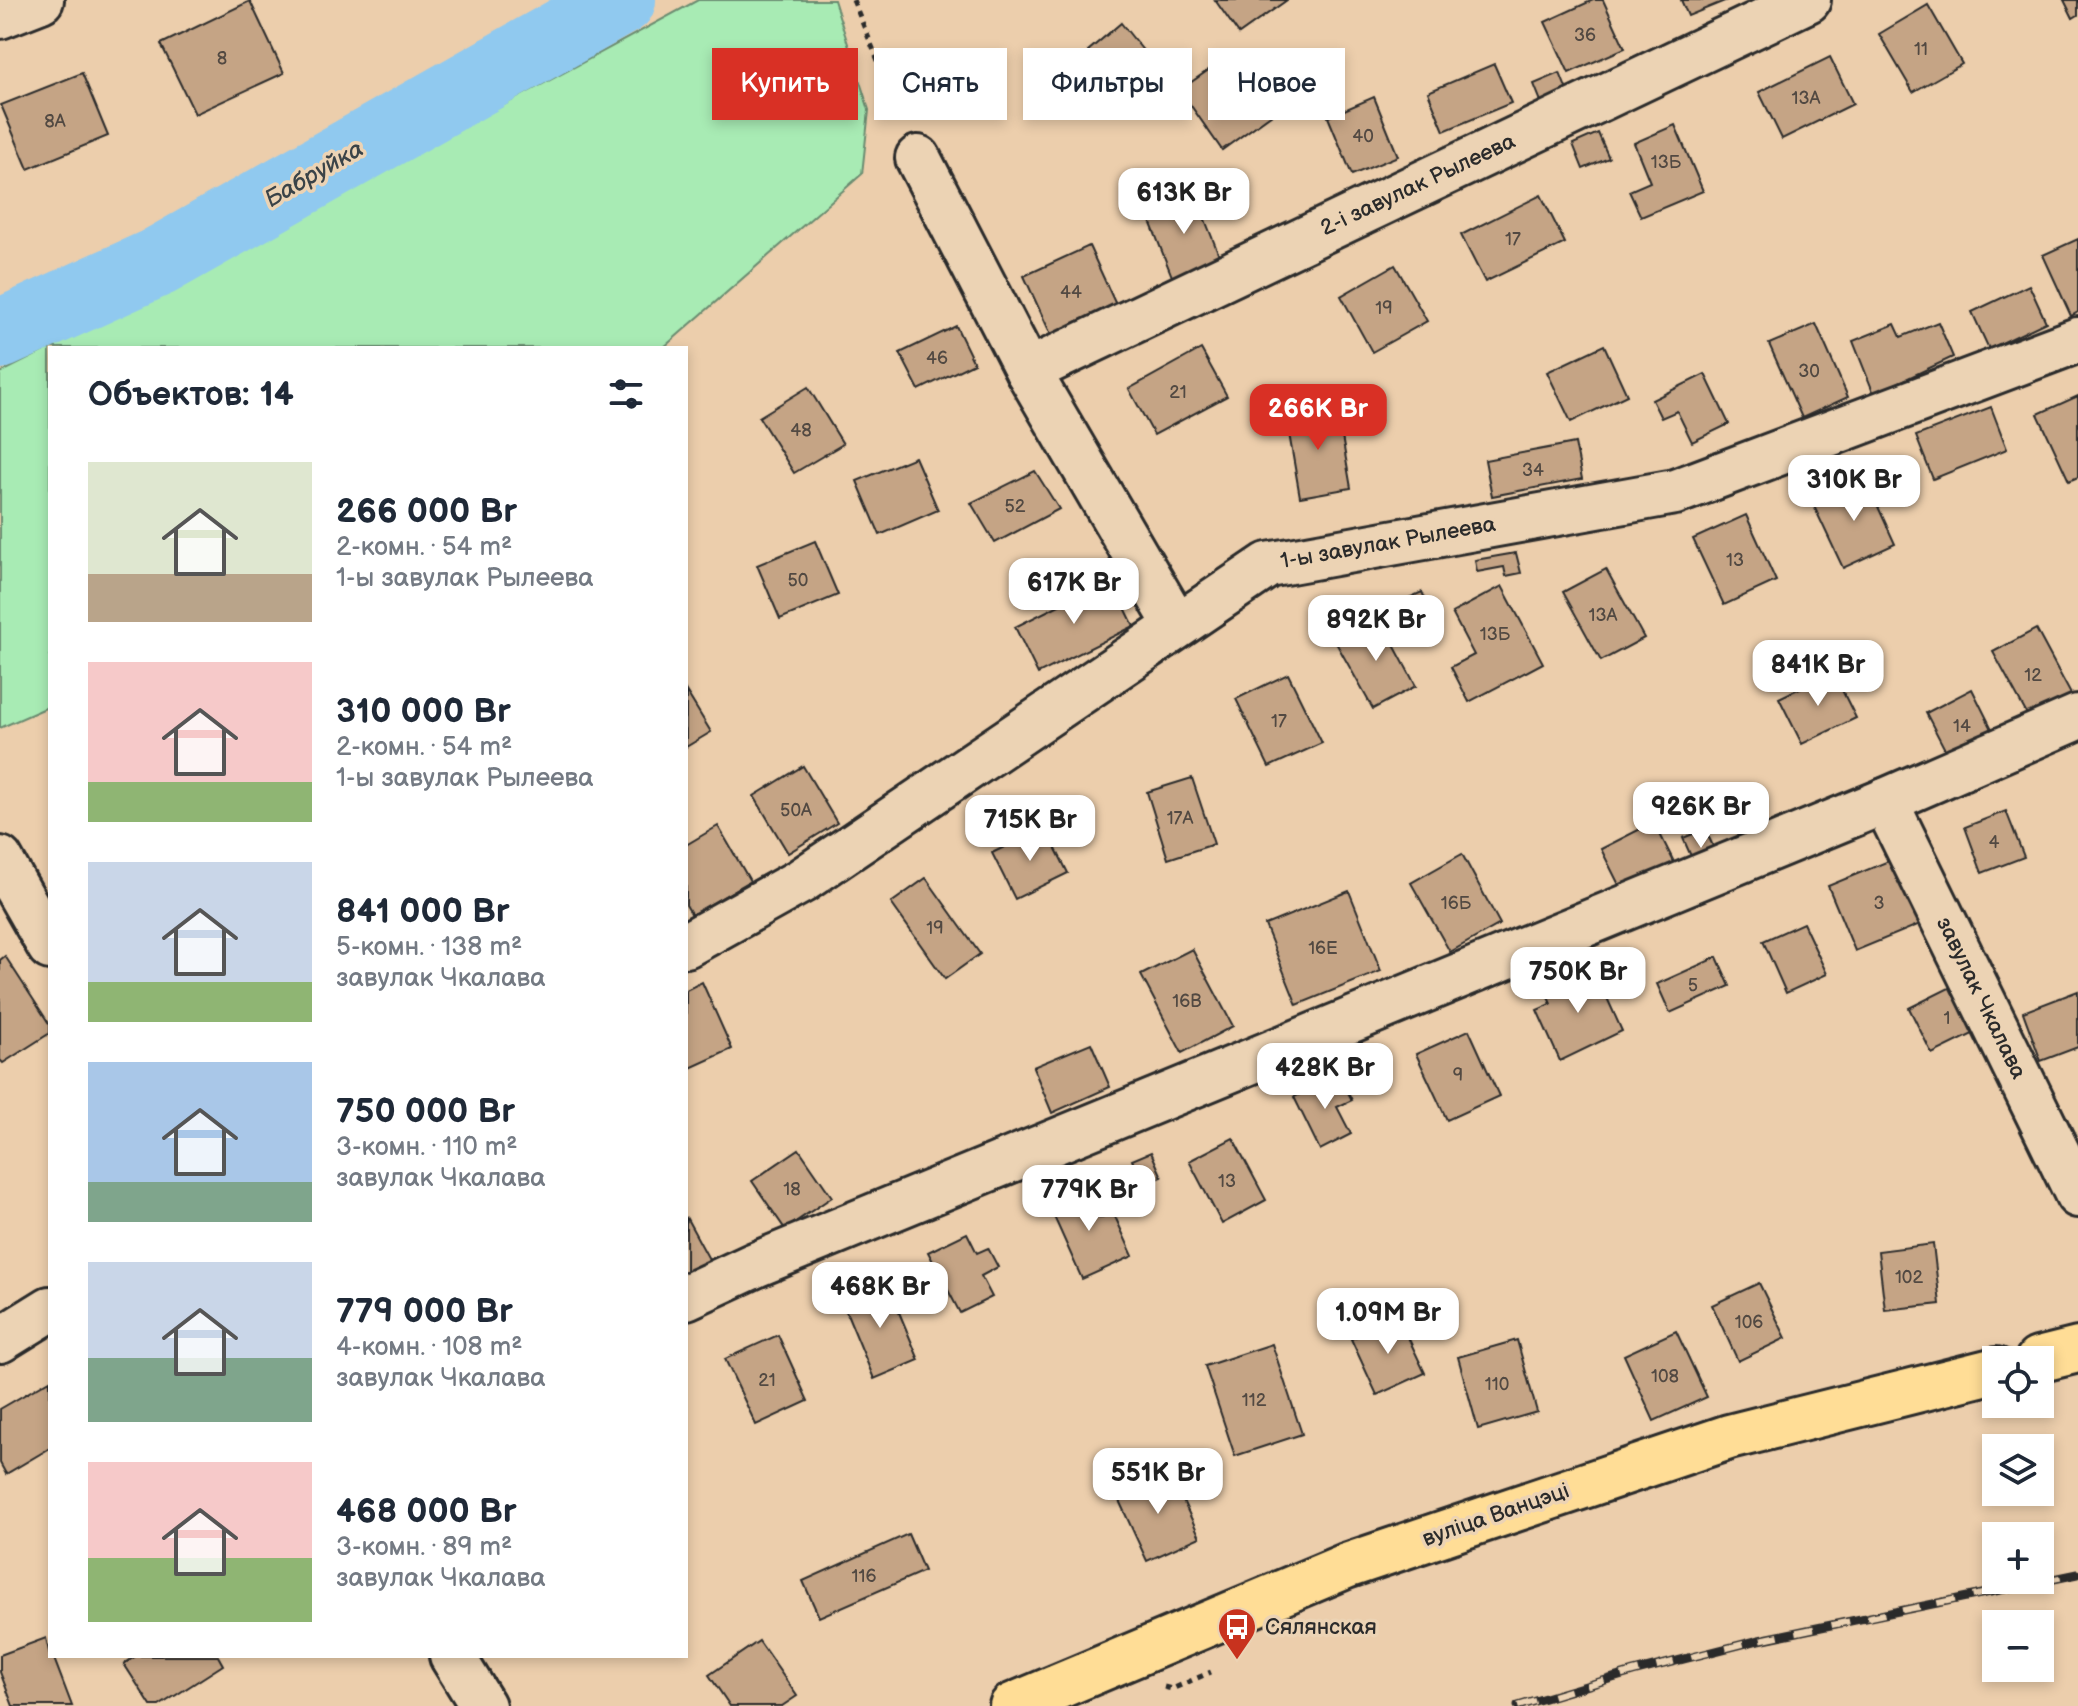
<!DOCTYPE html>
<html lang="ru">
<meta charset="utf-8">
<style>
:root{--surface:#fff;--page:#f2f2f3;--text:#1f2937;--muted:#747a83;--accent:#d93025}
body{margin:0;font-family:"Balsamiq Sans",sans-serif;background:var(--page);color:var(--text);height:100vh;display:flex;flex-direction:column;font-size:30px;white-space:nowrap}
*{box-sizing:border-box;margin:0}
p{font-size:26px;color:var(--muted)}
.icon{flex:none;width:44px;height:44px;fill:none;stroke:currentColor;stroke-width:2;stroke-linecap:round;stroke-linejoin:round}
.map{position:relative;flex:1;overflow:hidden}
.drawer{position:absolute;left:48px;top:346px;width:640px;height:1312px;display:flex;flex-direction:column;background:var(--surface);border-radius:0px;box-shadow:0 4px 12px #0003}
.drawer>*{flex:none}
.hud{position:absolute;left:712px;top:48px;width:760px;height:72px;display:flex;gap:16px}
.controls{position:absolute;left:1982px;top:1346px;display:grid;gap:16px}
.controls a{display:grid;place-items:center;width:72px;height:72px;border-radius:0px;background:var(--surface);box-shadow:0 4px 12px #0003;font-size:40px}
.price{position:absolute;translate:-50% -68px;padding:0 18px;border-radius:16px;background:#fff;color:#222;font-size:26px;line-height:52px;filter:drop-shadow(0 2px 4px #0008)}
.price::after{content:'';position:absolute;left:50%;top:48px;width:24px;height:18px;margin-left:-12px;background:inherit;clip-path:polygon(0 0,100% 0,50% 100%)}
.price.on{background:var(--accent);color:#fff}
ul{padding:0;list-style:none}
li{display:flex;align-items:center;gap:24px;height:200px;padding:0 40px}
li span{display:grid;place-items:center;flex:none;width:224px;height:160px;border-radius:0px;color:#555}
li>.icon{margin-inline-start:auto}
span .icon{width:96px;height:96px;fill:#fffc;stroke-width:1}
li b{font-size:34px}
h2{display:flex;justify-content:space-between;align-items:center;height:96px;padding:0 40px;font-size:34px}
.pill{padding:0 28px;border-radius:0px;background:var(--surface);box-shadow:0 4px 12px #0003;font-size:28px;line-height:72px}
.pill.on{background:var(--accent);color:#fff}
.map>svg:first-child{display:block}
</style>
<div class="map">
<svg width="2078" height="1706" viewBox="0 0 2078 1706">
<rect width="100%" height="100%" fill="#ecceac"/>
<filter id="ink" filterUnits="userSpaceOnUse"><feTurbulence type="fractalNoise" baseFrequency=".0125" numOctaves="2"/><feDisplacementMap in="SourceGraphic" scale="16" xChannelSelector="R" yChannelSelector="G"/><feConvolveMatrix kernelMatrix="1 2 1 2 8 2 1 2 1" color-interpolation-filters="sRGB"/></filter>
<g filter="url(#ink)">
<path fill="#a8ebb4" stroke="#6a8b70" stroke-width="2" d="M 698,0 L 834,0 L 869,110 L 862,174 L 663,348 L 50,348 L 50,706 L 0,728 L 0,373 L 106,320 Z"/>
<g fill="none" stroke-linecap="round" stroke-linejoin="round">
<path stroke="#90c9ef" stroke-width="70" d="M 0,334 L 158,262 L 621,0"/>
</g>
<g fill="#c5a485" stroke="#2b2b2b" stroke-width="2">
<path d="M 1215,0 L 1287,0 L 1239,34 Z"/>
<path d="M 1593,0 L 1603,0 L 1625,48 L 1569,73 L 1545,22 Z"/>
<path d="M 1681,0 L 1727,0 L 1688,16 Z"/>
<path d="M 2064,0 L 2078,0 L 2078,15 L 2073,18 Z"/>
<path d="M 250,1 L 284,73 L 195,114 L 161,44 Z"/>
<path d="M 1928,5 L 1962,64 L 1913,92 L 1879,34 Z"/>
<path d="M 1121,23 L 1157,68 L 1123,94 L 1088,51 Z"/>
<path d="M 1230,55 L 1272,114 L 1222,150 L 1180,90 Z"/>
<path d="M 1830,57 L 1853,104 L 1782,139 L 1759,92 Z"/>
<path d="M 1494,64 L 1511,103 L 1444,131 L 1428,92 Z"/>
<path d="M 82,73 L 108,136 L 28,169 L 1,105 Z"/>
<path d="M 1560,73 L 1570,98 L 1544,109 L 1534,84 Z"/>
<path d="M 1374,97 L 1398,156 L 1352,175 L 1328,117 Z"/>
<path d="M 1675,125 L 1703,191 L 1641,217 L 1629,191 L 1650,182 L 1634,143 Z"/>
<path d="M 1598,133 L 1609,158 L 1583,169 L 1573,144 Z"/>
<path d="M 1194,192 L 1221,260 L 1173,279 L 1146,211 Z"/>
<path d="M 1541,195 L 1565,243 L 1485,282 L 1461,235 Z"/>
<path d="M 2078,239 L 2078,312 L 2071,316 L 2043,255 Z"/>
<path d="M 1089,246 L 1117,307 L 1052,337 L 1024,276 Z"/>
<path d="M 1395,265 L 1427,321 L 1372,352 L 1341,296 Z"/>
<path d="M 2029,285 L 2046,322 L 1989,349 L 1972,312 Z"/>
<path d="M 1938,322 L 1953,357 L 1874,394 L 1853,341 L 1895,324 L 1901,337 Z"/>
<path d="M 1816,324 L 1848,397 L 1802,418 L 1769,344 Z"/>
<path d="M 956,326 L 974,363 L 919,390 L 900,353 Z"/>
<path d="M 1604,345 L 1627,395 L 1571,422 L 1547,372 Z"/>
<path d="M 1201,349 L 1227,396 L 1154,435 L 1129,389 Z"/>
<path d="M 1705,374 L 1729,424 L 1692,442 L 1677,411 L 1661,418 L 1652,400 Z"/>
<path d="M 808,387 L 843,444 L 794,473 L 759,417 Z"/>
<path d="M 2078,396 L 2078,477 L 2069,481 L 2038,414 Z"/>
<path d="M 1991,407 L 2007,449 L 1933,479 L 1916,436 Z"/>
<path d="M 1337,408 L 1351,488 L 1300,497 L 1286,416 Z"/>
<path d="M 1575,443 L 1582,479 L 1492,496 L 1485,460 Z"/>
<path d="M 915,457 L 938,510 L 880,535 L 857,481 Z"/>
<path d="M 1035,471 L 1059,509 L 995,543 L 971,503 Z"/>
<path d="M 1865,478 L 1895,544 L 1843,568 L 1812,502 Z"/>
<path d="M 1746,515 L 1776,581 L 1724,605 L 1693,539 Z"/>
<path d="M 815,541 L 838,595 L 780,619 L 757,565 Z"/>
<path d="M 1516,553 L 1521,573 L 1506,576 L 1504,567 L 1477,572 L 1475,560 Z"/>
<path d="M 1606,569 L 1644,638 L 1601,661 L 1563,592 Z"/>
<path d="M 1111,579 L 1134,626 L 1038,674 L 1015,627 Z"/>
<path d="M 1502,586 L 1543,663 L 1469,702 L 1451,667 L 1474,655 L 1452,613 Z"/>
<path d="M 1422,592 L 1434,618 L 1413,627 L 1402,601 Z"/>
<path d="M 1379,617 L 1416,686 L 1373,709 L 1335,641 Z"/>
<path d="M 2036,629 L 2073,698 L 2030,720 L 1993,652 Z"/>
<path d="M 1833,672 L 1856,718 L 1802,744 L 1779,698 Z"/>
<path d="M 1288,674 L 1322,743 L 1269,767 L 1236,699 Z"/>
<path d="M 1972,689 L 1997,739 L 1952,763 L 1926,713 Z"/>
<path d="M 686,691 L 711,732 L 686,747 Z"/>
<path d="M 803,766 L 837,823 L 788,853 L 754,796 Z"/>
<path d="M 1192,778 L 1214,844 L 1168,859 L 1147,792 Z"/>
<path d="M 2006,811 L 2024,857 L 1982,873 L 1965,827 Z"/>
<path d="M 1654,822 L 1677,868 L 1624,895 L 1601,849 Z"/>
<path d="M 718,826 L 750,881 L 692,915 L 686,905 L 686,845 Z"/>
<path d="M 1045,827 L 1068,873 L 1015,899 L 992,853 Z"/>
<path d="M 1705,829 L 1720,861 L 1697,870 L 1683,838 Z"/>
<path d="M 1462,854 L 1500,924 L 1450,952 L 1411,883 Z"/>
<path d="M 1903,855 L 1930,920 L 1855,951 L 1828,886 Z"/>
<path d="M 926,878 L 980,954 L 945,979 L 891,903 Z"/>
<path d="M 1349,891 L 1381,971 L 1297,1005 L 1265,925 Z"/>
<path d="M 1803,923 L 1827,974 L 1786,993 L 1763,941 Z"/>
<path d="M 1192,949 L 1233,1026 L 1182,1053 L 1141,975 Z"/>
<path d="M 5,956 L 50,1025 L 50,1033 L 3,1063 L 0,1060 L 0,960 Z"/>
<path d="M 1717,957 L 1730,986 L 1670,1013 L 1657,984 Z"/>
<path d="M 1594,969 L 1622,1031 L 1560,1061 L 1537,1010 L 1551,1004 L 1545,990 Z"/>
<path d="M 1963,981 L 1985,1028 L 1932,1054 L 1909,1008 Z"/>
<path d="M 702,982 L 732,1049 L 686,1070 L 686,990 Z"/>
<path d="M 2078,991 L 2078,1047 L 2041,1061 L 2023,1012 Z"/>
<path d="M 1469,1030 L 1499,1096 L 1447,1120 L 1416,1054 Z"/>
<path d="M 1091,1043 L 1110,1087 L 1052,1113 L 1033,1067 Z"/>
<path d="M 1339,1075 L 1352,1100 L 1337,1107 L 1351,1134 L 1320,1150 L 1294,1097 Z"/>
<path d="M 1233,1138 L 1266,1200 L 1222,1224 L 1189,1161 Z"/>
<path d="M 799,1149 L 832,1197 L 785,1229 L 752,1181 Z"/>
<path d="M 1151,1152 L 1162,1177 L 1143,1185 L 1132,1160 Z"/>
<path d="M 1085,1185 L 1100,1218 L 1113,1212 L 1133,1256 L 1082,1279 L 1047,1201 Z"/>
<path d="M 686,1217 L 710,1261 L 686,1274 Z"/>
<path d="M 967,1233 L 977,1253 L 988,1248 L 998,1267 L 981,1276 L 992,1297 L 960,1313 L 928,1252 Z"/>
<path d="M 1933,1244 L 1940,1304 L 1885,1310 L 1878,1251 Z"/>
<path d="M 886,1281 L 919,1360 L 874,1379 L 841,1299 Z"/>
<path d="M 1759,1283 L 1786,1338 L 1738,1361 L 1712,1305 Z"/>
<path d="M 1398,1316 L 1425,1373 L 1377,1395 L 1351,1339 Z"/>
<path d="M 1676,1331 L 1707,1397 L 1654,1421 L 1624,1355 Z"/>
<path d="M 778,1335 L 808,1401 L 756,1425 L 725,1359 Z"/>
<path d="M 1517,1340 L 1537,1412 L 1478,1429 L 1458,1357 Z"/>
<path d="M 1272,1344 L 1302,1434 L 1235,1456 L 1205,1366 Z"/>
<path d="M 50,1380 L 50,1448 L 6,1474 L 0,1463 L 0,1409 Z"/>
<path d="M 1169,1471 L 1200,1537 L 1147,1561 L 1116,1494 Z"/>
<path d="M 908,1534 L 924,1571 L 819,1617 L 803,1581 Z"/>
<path d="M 46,1638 L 50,1656 L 53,1656 L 72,1706 L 13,1706 L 0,1672 L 0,1655 Z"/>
<path d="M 759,1641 L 797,1696 L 782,1706 L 730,1706 L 709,1675 Z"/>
<path d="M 136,1656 L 218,1656 L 223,1665 L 159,1706 L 151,1706 L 124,1664 Z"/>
</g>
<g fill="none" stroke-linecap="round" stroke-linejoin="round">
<defs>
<g id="minor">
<path d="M 0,16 L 41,0"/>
<path d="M 918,158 L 1028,371 L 1177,626"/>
<path d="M 1028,371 L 1808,0"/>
<path d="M 1885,801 L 2078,1195"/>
<path d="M 0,859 L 50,947"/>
<path d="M 686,945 L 801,881 L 1268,565 L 1675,492 L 2078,340"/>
<path d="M 686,1297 L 755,1265 L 1885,801 L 2078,717"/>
<path d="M 0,1340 L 50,1309"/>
<path d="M 452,1656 L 483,1706"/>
</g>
<g id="major">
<path d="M 2038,1360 L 2078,1350"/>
<path d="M 1012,1706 L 1346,1566 L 1729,1437 L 1996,1370"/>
</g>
</defs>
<use href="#minor" stroke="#2b2b2b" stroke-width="50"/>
<use href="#major" stroke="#2b2b2b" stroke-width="50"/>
<g stroke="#2b2b2b" stroke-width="5" stroke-dasharray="6 6" stroke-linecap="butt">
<path d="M 853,0 L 903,121"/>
<path d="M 1164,1687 L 1172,1689 L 1211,1672"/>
</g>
<use href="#minor" stroke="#ecd3b4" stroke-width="44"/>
<use href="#major" stroke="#ffdd96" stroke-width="44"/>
<defs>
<path id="rail" d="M 1518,1706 L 1633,1672 L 1759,1640 L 2078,1574"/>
</defs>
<use href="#rail" stroke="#2b2b2b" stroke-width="9"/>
<use href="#rail" stroke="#ecd3b4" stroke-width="6" stroke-dasharray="18" stroke-linecap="butt"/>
</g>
</g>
<defs>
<symbol id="bus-pin" viewBox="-11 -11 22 30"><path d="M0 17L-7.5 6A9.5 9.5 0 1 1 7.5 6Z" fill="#c8321e" stroke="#ecd3b4"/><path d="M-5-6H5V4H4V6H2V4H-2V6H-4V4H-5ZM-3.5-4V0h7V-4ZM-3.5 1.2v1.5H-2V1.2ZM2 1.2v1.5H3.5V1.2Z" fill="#fff"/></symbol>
</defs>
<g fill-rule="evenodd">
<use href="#bus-pin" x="1215" y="1605" width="44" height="60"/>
</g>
<g text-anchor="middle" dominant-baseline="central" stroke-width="7" stroke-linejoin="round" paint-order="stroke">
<g font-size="18" fill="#524942">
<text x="1585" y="35">36</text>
<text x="1921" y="49">11</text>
<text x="222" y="58">8</text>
<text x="1806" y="98">13А</text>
<text x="55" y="121">8А</text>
<text x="1363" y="136">40</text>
<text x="1666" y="162">13Б</text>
<text x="1513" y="239">17</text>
<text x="1071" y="292">44</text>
<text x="1384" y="308">19</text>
<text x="937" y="358">46</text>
<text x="1809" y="371">30</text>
<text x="1178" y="392">21</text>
<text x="801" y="430">48</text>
<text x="1533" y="470">34</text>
<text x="1015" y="506">52</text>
<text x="1735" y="560">13</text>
<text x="798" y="580">50</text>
<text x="1603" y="615">13А</text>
<text x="1495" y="634">13Б</text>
<text x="2033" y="675">12</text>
<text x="1279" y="721">17</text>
<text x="1962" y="726">14</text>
<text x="796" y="810">50А</text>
<text x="1180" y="818">17А</text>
<text x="1994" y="842">4</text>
<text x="1456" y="903">16Б</text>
<text x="1879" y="903">3</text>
<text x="935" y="928">19</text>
<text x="1323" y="948">16Е</text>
<text x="1693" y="985">5</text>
<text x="1187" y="1001">16В</text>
<text x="1947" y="1018">1</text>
<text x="1458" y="1075">9</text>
<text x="1227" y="1181">13</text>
<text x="792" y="1189">18</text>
<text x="1909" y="1277">102</text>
<text x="1749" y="1322">106</text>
<text x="1665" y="1376">108</text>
<text x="767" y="1380">21</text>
<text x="1497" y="1384">110</text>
<text x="1254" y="1400">112</text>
<text x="864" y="1576">116</text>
</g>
<g font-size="22" fill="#2b2b2b" stroke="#ecd3b4">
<text transform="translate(1418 185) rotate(-25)">2-і завулак Рылеева</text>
<text transform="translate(1388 543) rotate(-10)">1-ы завулак Рылеева</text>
<text transform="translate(1981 998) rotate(64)">завулак Чкалава</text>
<text transform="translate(1496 1515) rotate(-19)">вуліца Ванцэці</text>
</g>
<g font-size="22" fill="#2b2b2b" stroke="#ecd3b4" text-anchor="start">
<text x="1265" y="1627">Сялянская</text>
</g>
<g font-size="24" font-style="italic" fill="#3a4348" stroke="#ecd3b4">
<text transform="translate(314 174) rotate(-30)">Бабруйка</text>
</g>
</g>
</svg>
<div class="controls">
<a><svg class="icon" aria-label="locate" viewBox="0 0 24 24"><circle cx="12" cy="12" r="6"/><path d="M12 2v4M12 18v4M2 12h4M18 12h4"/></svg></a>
<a><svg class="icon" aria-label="layers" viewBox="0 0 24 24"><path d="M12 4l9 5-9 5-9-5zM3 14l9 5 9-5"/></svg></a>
<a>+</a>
<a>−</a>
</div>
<b class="price" style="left:1184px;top:236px">613K Br</b>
<b class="price on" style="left:1318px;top:452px">266K Br</b>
<b class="price" style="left:1854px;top:523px">310K Br</b>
<b class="price" style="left:1074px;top:626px">617K Br</b>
<b class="price" style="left:1376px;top:663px">892K Br</b>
<b class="price" style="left:1818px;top:708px">841K Br</b>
<b class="price" style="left:1701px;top:850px">926K Br</b>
<b class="price" style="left:1030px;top:863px">715K Br</b>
<b class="price" style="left:1578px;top:1015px">750K Br</b>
<b class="price" style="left:1325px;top:1111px">428K Br</b>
<b class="price" style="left:1089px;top:1233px">779K Br</b>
<b class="price" style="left:880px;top:1330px">468K Br</b>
<b class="price" style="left:1388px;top:1356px">1.09M Br</b>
<b class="price" style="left:1158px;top:1516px">551K Br</b>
<div class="hud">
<a class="pill on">Купить</a>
<a class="pill">Снять</a>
<a class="pill">Фильтры</a>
<a class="pill">Новое</a>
</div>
<section class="drawer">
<h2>Объектов: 14<svg class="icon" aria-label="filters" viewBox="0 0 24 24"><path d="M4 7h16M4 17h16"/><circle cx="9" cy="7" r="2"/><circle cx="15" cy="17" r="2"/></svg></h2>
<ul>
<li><span style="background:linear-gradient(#dfe7d0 70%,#b9a48a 0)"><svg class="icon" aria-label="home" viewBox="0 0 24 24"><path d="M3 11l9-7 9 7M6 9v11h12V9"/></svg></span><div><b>266 000 Br</b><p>2-комн. · 54 m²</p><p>1-ы завулак Рылеева</p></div></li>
<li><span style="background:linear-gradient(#f6c9c9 75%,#8fb573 0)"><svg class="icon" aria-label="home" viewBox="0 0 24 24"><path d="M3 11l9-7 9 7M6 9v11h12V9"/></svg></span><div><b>310 000 Br</b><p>2-комн. · 54 m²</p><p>1-ы завулак Рылеева</p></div></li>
<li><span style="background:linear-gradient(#c9d6e8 75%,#8fb573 0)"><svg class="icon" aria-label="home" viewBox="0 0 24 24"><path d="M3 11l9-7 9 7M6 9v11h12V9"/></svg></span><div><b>841 000 Br</b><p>5-комн. · 138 m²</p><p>завулак Чкалава</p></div></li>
<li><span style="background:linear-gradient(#a9c7e8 75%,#7fa58c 0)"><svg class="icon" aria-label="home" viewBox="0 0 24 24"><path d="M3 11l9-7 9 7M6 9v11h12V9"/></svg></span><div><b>750 000 Br</b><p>3-комн. · 110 m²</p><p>завулак Чкалава</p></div></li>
<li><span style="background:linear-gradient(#c9d6e8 60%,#7fa58c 0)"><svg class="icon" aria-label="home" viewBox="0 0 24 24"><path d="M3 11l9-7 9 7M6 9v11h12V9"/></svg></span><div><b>779 000 Br</b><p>4-комн. · 108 m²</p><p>завулак Чкалава</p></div></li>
<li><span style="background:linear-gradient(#f6c9c9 60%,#8fb573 0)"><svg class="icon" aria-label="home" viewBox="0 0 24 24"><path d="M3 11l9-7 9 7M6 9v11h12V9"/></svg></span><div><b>468 000 Br</b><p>3-комн. · 89 m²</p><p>завулак Чкалава</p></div></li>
</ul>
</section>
</div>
